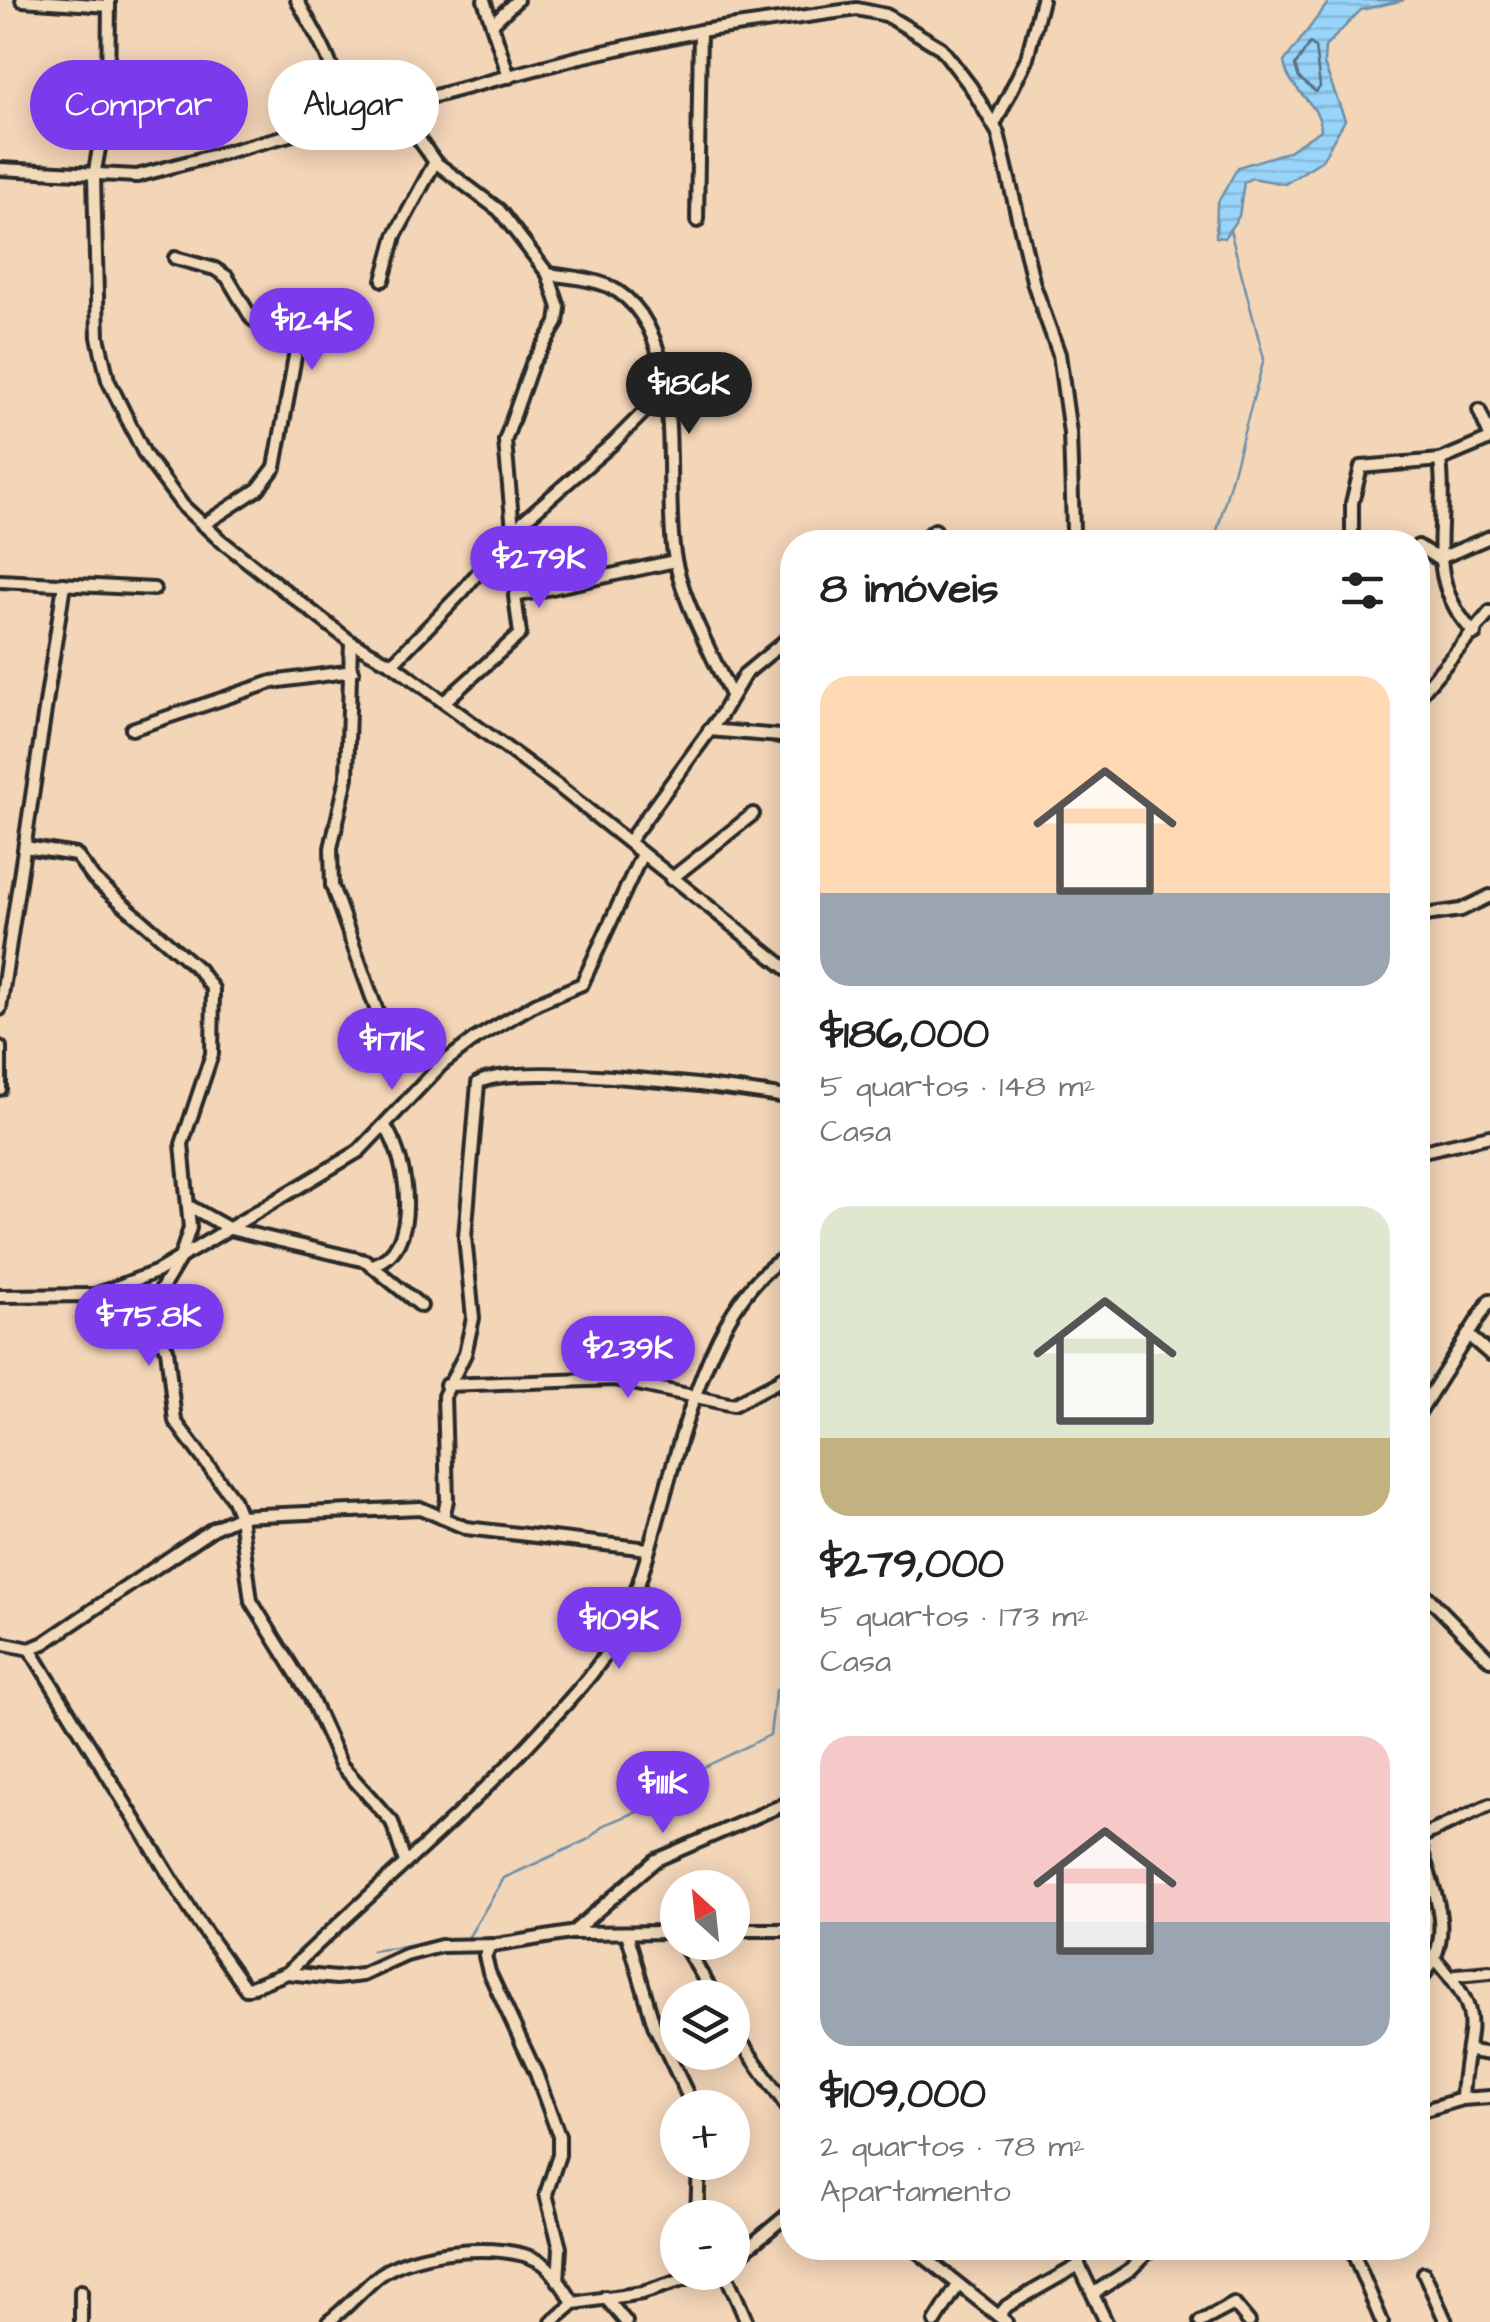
<!DOCTYPE html>
<html lang="pt">
<meta charset="utf-8">
<style>
:root{--surface:#fff;--page:#f2f2f2;--text:#222;--muted:#767676;--accent:#7c3aed}
body{margin:0;font-family:"Architects Daughter",sans-serif;background:var(--page);color:var(--text);height:100vh;display:flex;flex-direction:column;font-size:38px;white-space:nowrap}
*{box-sizing:border-box;margin:0}
p{font-size:32px;color:var(--muted)}
.icon{flex:none;width:55px;height:55px;fill:none;stroke:currentColor;stroke-width:2;stroke-linecap:round;stroke-linejoin:round}
.map{position:relative;flex:1;overflow:hidden}
.side{position:absolute;left:780px;top:530px;width:650px;height:1730px;display:flex;flex-direction:column;background:var(--surface);border-radius:40px;box-shadow:0 5px 25px #0003}
.side>*{flex:none}
.hud{position:absolute;left:30px;top:60px;width:600px;height:90px;display:flex;gap:20px}
.needle{width:65px;rotate:333deg}
.tools{position:absolute;left:660px;top:1870px;display:grid;gap:20px}
.tools a{display:grid;place-items:center;width:90px;height:90px;border-radius:50%;background:var(--surface);box-shadow:0 5px 25px #0003;font-size:50px}
.price{position:absolute;translate:-50% -85px;padding:0 22px;border-radius:35px;background:var(--accent);color:#fff;font-size:32px;line-height:65px;filter:drop-shadow(0 2px 5px #0008)}
.price::after{content:'';position:absolute;left:50%;top:60px;width:30px;height:22px;margin-left:-15px;background:inherit;clip-path:polygon(0 0,100% 0,50% 100%)}
.price.current{background:#222;color:#fff}
ul{padding:0;list-style:none}
li{display:grid;align-content:center;gap:20px;height:530px;padding:0 40px}
li span{display:grid;place-items:center;height:310px;border-radius:30px;color:#555}
li>.icon{margin-inline-start:auto}
span .icon{width:180px;height:180px;fill:#fffc;stroke-width:1}
li b{font-size:42px}
h2{display:flex;justify-content:space-between;align-items:center;height:120px;padding:0 40px;font-size:42px}
.chip{padding:0 35px;border-radius:45px;background:var(--surface);box-shadow:0 5px 25px #0003;font-size:35px;line-height:90px}
.chip.current{background:var(--accent);color:#fff}
.map>svg:first-child{display:block}
</style>
<div class="map">
<svg width="1490" height="2322" viewBox="0 0 1490 2322">
<defs>
<pattern id="water-rules" width="6" height="5" patternUnits="userSpaceOnUse" patternTransform="scale(2.5)"><rect width="6" height="5" fill="#99d4fa"/><path d="M0 2.5h6" fill="none" stroke="#84b6d6"/></pattern>
</defs>
<rect width="100%" height="100%" fill="#f3d5b8"/>
<filter id="ink" filterUnits="userSpaceOnUse"><feTurbulence type="fractalNoise" baseFrequency=".01" numOctaves="2"/><feDisplacementMap in="SourceGraphic" scale="20" xChannelSelector="R" yChannelSelector="G"/><feConvolveMatrix kernelMatrix="1 2 1 2 8 2 1 2 1" color-interpolation-filters="sRGB"/></filter>
<g filter="url(#ink)">
<path fill="url(#water-rules)" stroke="#6d90a7" stroke-width="2.5" d="M 1330,0 L 1404,0 L 1361,10 L 1325,47 L 1324,64 L 1345,120 L 1322,160 L 1285,184 L 1252,178 L 1244,182 L 1239,216 L 1224,238 L 1216,237 L 1217,204 L 1238,167 L 1287,152 L 1321,130 C 1320,101 1288,91 1284,62 Z"/>
<g fill="none" stroke-linecap="round" stroke-linejoin="round">
<path stroke="#576f7e" stroke-width="2.5" d="M 1310,43 L 1315,47 L 1320,87 L 1316,92 L 1299,78 L 1295,66 Z"/>
<g stroke="#6d90a7" stroke-width="2.5">
<path d="M 1214,542 L 1264,359 L 1230,230"/>
<path d="M 447,1941 L 468,1938 L 504,1878 L 589,1839 L 604,1825 L 642,1810 L 684,1777 L 770,1735 L 775,1693 L 792,1667"/>
<path d="M 371,1951 L 434,1943"/>
</g>
<defs>
<g id="minor">
<path d="M 22,0 L 109,6"/>
<path d="M 109,0 L 108,99 L 94,176 L 98,337 L 108,380 L 145,455 L 183,506 L 219,539 L 351,642 L 392,664 L 558,786 L 792,973"/>
<path d="M 297,0 C 320,42 342,72 339,122"/>
<path d="M 484,0 L 509,77"/>
<path d="M 492,24 L 517,0"/>
<path d="M 396,107 L 435,162 L 499,210 L 548,274 L 559,308 L 557,323 L 532,364 L 505,441 L 513,530"/>
<path d="M 994,125 L 1027,58 L 1042,0"/>
<path d="M 0,169 L 137,176 L 580,57 L 700,31 L 857,9 L 886,15 L 941,48 L 971,87 L 998,133 L 1034,285 L 1059,354 L 1070,433 L 1073,530"/>
<path d="M 697,221 L 700,31"/>
<path d="M 175,258 L 215,269 L 227,277 L 252,319 L 289,341 L 296,351 L 275,467 L 258,489 L 203,525"/>
<path d="M 548,274 C 567,277 590,278 608,286 C 691,325 662,480 674,554 C 681,598 712,655 731,695"/>
<path d="M 383,280 L 395,236 L 435,162"/>
<path d="M 1479,410 L 1490,436"/>
<path d="M 1440,460 C 1449,527 1421,578 1475,634"/>
<path d="M 918,542 L 935,530"/>
<path d="M 1352,542 L 1352,503 L 1361,467 L 1440,460 L 1490,439"/>
<path d="M 1418,546 L 1438,559 L 1490,537"/>
<path d="M 0,581 L 154,589"/>
<path d="M 351,642 L 347,777 L 331,848 L 332,886 L 378,1014 L 399,1037 L 442,1064"/>
<path d="M 392,664 L 462,592 L 513,530 L 613,443 L 663,393"/>
<path d="M 1418,697 L 1490,612"/>
<path d="M 444,702 L 520,634 L 515,596 L 675,561"/>
<path d="M 132,729 L 272,682 L 353,671"/>
<path d="M 709,730 L 792,737"/>
<path d="M 629,841 L 721,715 L 745,674 L 792,635"/>
<path d="M 25,847 L 76,855 L 94,879 L 198,969 L 213,989 L 212,1054 L 182,1144 L 190,1228 L 180,1258 L 155,1300 L 161,1334"/>
<path d="M 671,879 L 753,814"/>
<path d="M 1418,916 L 1461,910 L 1490,896"/>
<path d="M 0,1009 L 64,584"/>
<path d="M 0,1047 L 0,1089"/>
<path d="M 1418,1152 L 1490,1136"/>
<path d="M 189,1206 L 230,1229 L 366,1261 L 421,1306"/>
<path d="M 373,1265 C 422,1250 408,1161 386,1128"/>
<path d="M 95,1295 L 156,1272 L 359,1151 L 442,1064 L 475,1039 L 537,1003 L 582,984 L 642,854"/>
<path d="M 0,1296 L 95,1295 L 140,1316 L 159,1337 L 167,1349 L 175,1421 L 233,1499 L 240,1516 L 251,1601 L 310,1696 L 341,1765 L 392,1822 L 405,1862"/>
<path d="M 1468,1335 L 1490,1354"/>
<path d="M 781,1378 L 792,1411"/>
<path d="M 446,1385 L 615,1379 L 733,1405 L 792,1374"/>
<path d="M 1418,1414 L 1490,1300"/>
<path d="M 443,1518 L 447,1500 L 444,1396 L 465,1354 L 473,1318 L 465,1237 L 478,1083 C 515,1060 729,1088 780,1096"/>
<path d="M 1418,1587 L 1490,1660"/>
<path d="M 0,1643 L 30,1649 L 44,1643 L 214,1528 L 240,1516 L 420,1508 L 466,1528 L 648,1549"/>
<path d="M 30,1649 L 196,1919 L 246,1989 L 287,1973 L 336,1978 L 362,1975 L 406,1955 L 441,1946 L 497,1945 L 570,1933 L 678,1932"/>
<path d="M 1418,1838 L 1490,1805"/>
<path d="M 1418,1839 C 1433,1892 1460,1937 1418,1982"/>
<path d="M 732,1930 L 792,1930"/>
<path d="M 573,1932 L 656,1860 L 792,1801"/>
<path d="M 627,1933 L 654,2025 L 694,2108"/>
<path d="M 682,1942 L 716,1998"/>
<path d="M 491,1945 L 485,1956 L 489,1972 L 536,2073 L 559,2136 L 559,2155 L 546,2194 L 560,2248 L 558,2281"/>
<path d="M 1437,1961 C 1490,2020 1465,2025 1462,2099"/>
<path d="M 287,1973 C 370,1892 461,1818 540,1732 C 573,1696 606,1663 626,1618 C 667,1522 694,1299 792,1254"/>
<path d="M 1457,1975 L 1490,1972"/>
<path d="M 732,2029 L 792,2114"/>
<path d="M 1471,2051 L 1490,2054"/>
<path d="M 1418,2112 L 1462,2099 L 1490,2097"/>
<path d="M 697,2218 L 699,2162"/>
<path d="M 913,2248 L 1006,2322"/>
<path d="M 1078,2248 L 1079,2265 L 1106,2322"/>
<path d="M 1351,2248 L 1382,2322"/>
<path d="M 732,2261 L 792,2211"/>
<path d="M 725,2272 L 747,2322"/>
<path d="M 1424,2273 L 1446,2322"/>
<path d="M 1094,2293 L 1131,2269 L 1152,2248"/>
<path d="M 605,2297 L 626,2322"/>
<path d="M 999,2316 L 1007,2306 L 1079,2265"/>
<path d="M 81,2322 L 81,2291"/>
<path d="M 328,2322 C 347,2308 362,2289 380,2275 C 413,2250 503,2241 539,2261 C 553,2268 564,2290 574,2303"/>
<path d="M 552,2322 L 574,2303 L 642,2293 L 708,2272"/>
<path d="M 935,2322 L 958,2285"/>
<path d="M 1200,2322 L 1234,2304 L 1249,2322"/>
</g>
</defs>
<use href="#minor" stroke="#2b2b2b" stroke-width="18"/>
<use href="#minor" stroke="#f2daba" stroke-width="10"/>
</g>
</g>
</svg>
<div class="tools">
<a><svg class="needle" viewBox="-14 -14 28 28"><path d="M0-13l5 13h-10z" fill="#e53935"/><path d="M0 13l5-13h-10z" fill="#767676"/></svg></a>
<a><svg class="icon" aria-label="layers" viewBox="0 0 24 24"><path d="M12 4l9 5-9 5-9-5zM3 14l9 5 9-5"/></svg></a>
<a>+</a>
<a>−</a>
</div>
<b class="price" style="left:312px;top:373px">$124K</b>
<b class="price current" style="left:689px;top:437px">$186K</b>
<b class="price" style="left:539px;top:611px">$279K</b>
<b class="price" style="left:392px;top:1093px">$171K</b>
<b class="price" style="left:149px;top:1369px">$75.8K</b>
<b class="price" style="left:628px;top:1401px">$239K</b>
<b class="price" style="left:619px;top:1672px">$109K</b>
<b class="price" style="left:663px;top:1836px">$111K</b>
<div class="hud">
<a class="chip current">Comprar</a>
<a class="chip">Alugar</a>
</div>
<section class="side">
<h2>8 imóveis<svg class="icon" aria-label="filters" viewBox="0 0 24 24"><path d="M4 7h16M4 17h16"/><circle cx="9" cy="7" r="2"/><circle cx="15" cy="17" r="2"/></svg></h2>
<ul>
<li><span style="background:linear-gradient(#ffd9b3 70%,#9aa5b1 0)"><svg class="icon" aria-label="home" viewBox="0 0 24 24"><path d="M3 11l9-7 9 7M6 9v11h12V9"/></svg></span><div><b>$186,000</b><p>5 quartos · 148 m²</p><p>Casa</p></div></li>
<li><span style="background:linear-gradient(#dfe7d0 75%,#c2b280 0)"><svg class="icon" aria-label="home" viewBox="0 0 24 24"><path d="M3 11l9-7 9 7M6 9v11h12V9"/></svg></span><div><b>$279,000</b><p>5 quartos · 173 m²</p><p>Casa</p></div></li>
<li><span style="background:linear-gradient(#f6c9c9 60%,#9aa5b1 0)"><svg class="icon" aria-label="home" viewBox="0 0 24 24"><path d="M3 11l9-7 9 7M6 9v11h12V9"/></svg></span><div><b>$109,000</b><p>2 quartos · 78 m²</p><p>Apartamento</p></div></li>
</ul>
</section>
</div>
